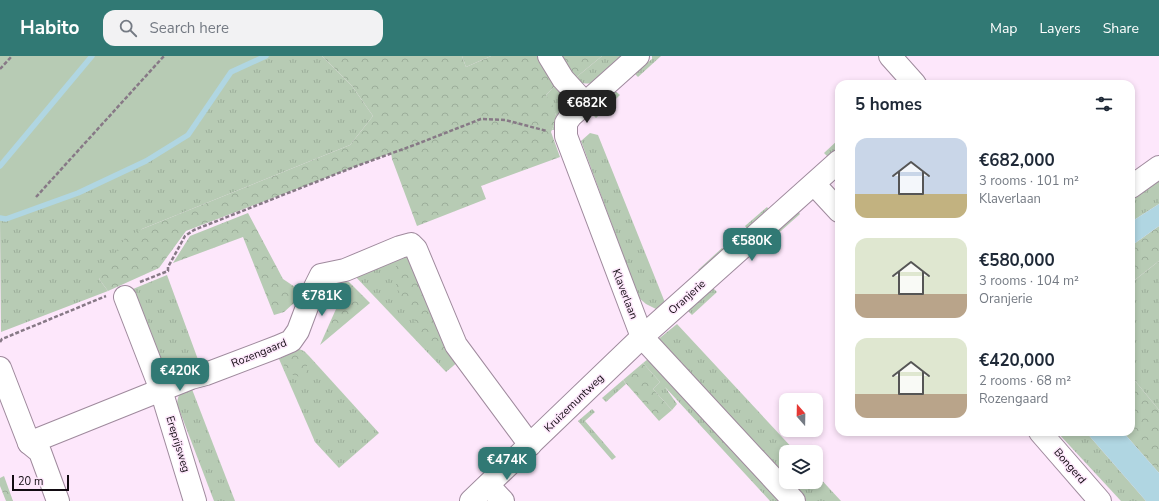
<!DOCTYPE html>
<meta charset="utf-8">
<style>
:root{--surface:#fff;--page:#f2f2f3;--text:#1f2937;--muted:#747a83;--accent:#317974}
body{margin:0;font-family:"Nunito Sans",sans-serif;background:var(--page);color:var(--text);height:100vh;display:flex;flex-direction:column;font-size:15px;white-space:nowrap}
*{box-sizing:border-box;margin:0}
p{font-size:13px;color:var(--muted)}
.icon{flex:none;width:22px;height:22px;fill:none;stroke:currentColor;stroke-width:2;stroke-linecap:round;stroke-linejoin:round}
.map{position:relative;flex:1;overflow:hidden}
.sheet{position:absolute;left:835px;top:24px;width:300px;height:356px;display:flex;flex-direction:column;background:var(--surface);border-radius:12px;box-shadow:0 2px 6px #0003}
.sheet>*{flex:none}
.needle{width:26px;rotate:340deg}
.fabs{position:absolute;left:779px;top:337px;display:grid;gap:8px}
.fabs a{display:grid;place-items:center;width:44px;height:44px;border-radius:8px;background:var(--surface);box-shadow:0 2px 6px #0003;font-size:20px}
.scale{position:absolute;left:12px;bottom:10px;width:57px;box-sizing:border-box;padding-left:4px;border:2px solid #120b12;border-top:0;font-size:11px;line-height:14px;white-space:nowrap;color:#120b12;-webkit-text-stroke:3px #fde7fb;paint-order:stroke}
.price{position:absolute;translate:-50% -34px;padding:0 9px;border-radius:8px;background:var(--accent);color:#fff;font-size:13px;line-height:26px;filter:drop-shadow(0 1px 2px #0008)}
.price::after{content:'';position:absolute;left:50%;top:24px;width:12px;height:9px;margin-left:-6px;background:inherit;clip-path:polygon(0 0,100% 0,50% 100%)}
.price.on{background:#222;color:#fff}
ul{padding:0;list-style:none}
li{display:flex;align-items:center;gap:12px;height:100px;padding:0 20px}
li span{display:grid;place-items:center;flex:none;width:112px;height:80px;border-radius:12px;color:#555}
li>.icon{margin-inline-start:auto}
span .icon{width:48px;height:48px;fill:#fffc;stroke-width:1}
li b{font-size:17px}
h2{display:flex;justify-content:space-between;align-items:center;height:48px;padding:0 20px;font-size:17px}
header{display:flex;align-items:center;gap:24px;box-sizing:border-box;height:56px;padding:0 20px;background:var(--accent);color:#fff}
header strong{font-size:19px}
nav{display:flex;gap:22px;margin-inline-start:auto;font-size:14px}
.search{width:280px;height:36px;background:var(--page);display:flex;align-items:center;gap:10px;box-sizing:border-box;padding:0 14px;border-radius:12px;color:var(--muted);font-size:15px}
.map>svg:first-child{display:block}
</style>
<header>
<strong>Habito</strong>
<div class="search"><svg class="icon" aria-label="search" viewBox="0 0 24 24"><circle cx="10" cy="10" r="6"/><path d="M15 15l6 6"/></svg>Search here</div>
<nav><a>Map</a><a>Layers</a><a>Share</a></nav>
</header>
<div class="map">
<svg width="1159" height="445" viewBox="0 0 1159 445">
<defs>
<pattern id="grass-tufts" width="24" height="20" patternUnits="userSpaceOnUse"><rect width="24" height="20" fill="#b7cbb4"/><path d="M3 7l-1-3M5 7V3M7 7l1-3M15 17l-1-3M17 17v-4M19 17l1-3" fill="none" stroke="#9cad9a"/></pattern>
<pattern id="forest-crowns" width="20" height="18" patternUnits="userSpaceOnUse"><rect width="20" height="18" fill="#b7cbb4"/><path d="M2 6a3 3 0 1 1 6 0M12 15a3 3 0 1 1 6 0" fill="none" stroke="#9cad9a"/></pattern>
</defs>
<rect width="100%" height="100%" fill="#fde7fb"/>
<g fill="url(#grass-tufts)">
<path d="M 266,0 L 322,0 L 352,30 L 373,60 L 350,89 L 142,173 L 99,223 L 108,235 L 1,276 L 0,162 L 6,163 L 78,137 L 146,105 L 188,79 L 231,16 Z"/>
<path d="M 462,0 L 491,0 L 466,11 Z"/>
<path d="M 602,0 L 624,0 C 608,15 596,36 573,24 Z"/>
<path d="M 652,0 L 661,0 L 638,21 L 634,17 L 652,3 Z"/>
<path d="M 557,28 L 569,44 L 570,48 L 556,74 L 552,74 L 557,61 L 546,39 Z"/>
<path d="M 614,34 L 620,39 L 596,62 L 590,56 Z"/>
<path d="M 590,77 L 598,79 L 666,249 L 658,254 L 646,248 L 639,242 L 581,85 Z"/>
<path d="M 839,83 L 839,93 L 829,102 L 824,97 Z"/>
<path d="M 1159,120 L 1159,148 L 1131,166 L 1131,139 Z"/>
<path d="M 767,151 L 770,155 L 749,175 L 745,170 Z"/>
<path d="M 797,154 L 800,158 L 773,182 L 770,178 Z"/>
<path d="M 722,192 L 724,194 L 708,215 L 698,214 Z"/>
<path d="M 402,199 L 408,200 L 459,305 L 446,316 L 353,218 Z"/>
<path d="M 1159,205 L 1159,354 L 1131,320 L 1131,227 Z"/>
<path d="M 167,219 L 200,309 C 183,315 174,321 160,306 L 133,233 Z"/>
<path d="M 712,231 L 717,236 L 692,259 L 688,255 Z"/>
<path d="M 677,268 L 796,396 L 786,396 L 786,423 L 656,285 Z"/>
<path d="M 299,293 L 304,295 L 309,300 L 379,377 L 339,412 L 315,386 L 279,303 Z"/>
<path d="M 648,303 L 780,445 L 770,445 L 665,331 L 677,348 L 672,354 L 653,333 L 660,326 L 643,307 Z"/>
<path d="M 623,324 L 626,328 L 606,346 L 602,342 Z"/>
<path d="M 190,328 L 235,445 L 214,445 L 177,348 C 178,338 181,334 190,328 Z"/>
<path d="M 592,353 L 595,356 L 585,365 L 616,401 L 612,404 L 578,365 Z"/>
<path d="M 1057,376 L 1086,376 L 1146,445 L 1121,445 Z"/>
<path d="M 816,418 L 841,445 L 806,445 L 789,426 L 816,426 Z"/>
</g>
<g fill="url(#forest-crowns)">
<path d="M 322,0 L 462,0 L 466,11 L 491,0 L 539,0 L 557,28 L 546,39 L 552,48 L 557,62 L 551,76 L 560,101 L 481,130 L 486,143 L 417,170 L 392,103 L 391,97 L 186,175 L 159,212 L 108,235 L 99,223 L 125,182 L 142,173 L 350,89 L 373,60 L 352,30 Z"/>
<path d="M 559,0 L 602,0 L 573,24 Z"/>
<path d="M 248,157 L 283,223 L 295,231 L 294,247 L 284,256 L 274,259 L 243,181 L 173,207 L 190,180 Z"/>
<path d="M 1159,170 L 1159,205 L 1131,227 L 1131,190 Z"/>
<path d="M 403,206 L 410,208 L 413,213 L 451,297 L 453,306 L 447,308 C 438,302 425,288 420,279 C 417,272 415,265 412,258 C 404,244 390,227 396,210 Z"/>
<path d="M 340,226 L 349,226 L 370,247 L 320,289 L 340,244 L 325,237 L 328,233 Z"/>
<path d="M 298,295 L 304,296 L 308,303 L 306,318 L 300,321 L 287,317 L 282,305 L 283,303 Z"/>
<path d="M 643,307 L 660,326 L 653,333 L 672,354 L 659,365 L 623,324 Z"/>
<path d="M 1131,320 L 1159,354 L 1159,417 L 1123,376 L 1131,376 Z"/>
<path d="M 4,420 L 13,445 L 6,445 L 0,430 L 0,422 Z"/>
</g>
<path fill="#b7cbb4" d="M 0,0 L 266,0 L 231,16 L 188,79 L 146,105 L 78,137 L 6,163 L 0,162 Z"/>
<g fill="#b0d6e2">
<path d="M 1159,148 L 1159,170 L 1131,190 L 1131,166 Z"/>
<path d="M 1086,376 L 1123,376 L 1159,417 L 1159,445 L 1146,445 Z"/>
</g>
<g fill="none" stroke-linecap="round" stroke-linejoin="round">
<g stroke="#b0d6e2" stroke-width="5.5">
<path d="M 0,110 L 92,0"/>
<path d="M 0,162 L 6,163 L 78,137 L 146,105 L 188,79 L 231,16 L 266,0"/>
</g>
<defs>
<g id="minor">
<path d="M 549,0 L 563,23 L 585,47"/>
<path d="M 638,0 L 571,60 L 566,67 L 566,80 L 642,281 L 794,445"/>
<path d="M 890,0 L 915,28"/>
<path d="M 814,128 L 839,155"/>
<path d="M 1131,131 L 1159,111"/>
<path d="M 125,241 L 161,334 L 195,445"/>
<path d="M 0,312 L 29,387 L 40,396 L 58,445"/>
<path d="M 1040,376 L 1100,445"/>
<path d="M 29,387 L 161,334 L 191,322 L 206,318 L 277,291 L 291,285 L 298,275 L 313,235 L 321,219 L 345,214 L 400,191 L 411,188 L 416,193 L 456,289 L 530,389"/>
<path d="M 488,429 L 503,445"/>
<path d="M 471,445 L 642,281 L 839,105"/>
</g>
</defs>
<use href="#minor" stroke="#9f8a9d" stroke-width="24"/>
<g stroke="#877986" stroke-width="2.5" stroke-dasharray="4 2" stroke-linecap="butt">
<path d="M 0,13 L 12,0"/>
<path d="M 36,141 L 164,0"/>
<path d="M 140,226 L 168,215 L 168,211 L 185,180 L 194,174 L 354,111 L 417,88 L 481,63 L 505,64 L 547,75"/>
<path d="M 0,286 L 2,283 L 106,240"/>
</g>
<use href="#minor" stroke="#fff" stroke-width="22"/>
</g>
<g text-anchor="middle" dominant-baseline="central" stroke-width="3" stroke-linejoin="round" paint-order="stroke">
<g font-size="11" fill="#120b12" stroke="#fde7fb">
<text transform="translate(625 238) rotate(69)">Klaverlaan</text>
<text transform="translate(687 241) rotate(-42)">Oranjerie</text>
<text transform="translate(259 297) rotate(-22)">Rozengaard</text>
<text transform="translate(574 347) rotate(-44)">Kruizemuntweg</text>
<text transform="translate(178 388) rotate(73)">Ereprijsweg</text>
<text transform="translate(1070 410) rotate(49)">Bongerd</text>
</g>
</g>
</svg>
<div class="fabs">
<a><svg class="needle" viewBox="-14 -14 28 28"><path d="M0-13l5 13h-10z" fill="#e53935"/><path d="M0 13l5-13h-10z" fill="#747a83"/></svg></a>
<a><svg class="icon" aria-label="layers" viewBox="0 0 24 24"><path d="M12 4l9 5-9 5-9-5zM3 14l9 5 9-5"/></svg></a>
</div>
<div class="scale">20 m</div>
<b class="price on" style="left:587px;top:68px">€682K</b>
<b class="price" style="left:752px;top:206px">€580K</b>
<b class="price" style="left:322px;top:261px">€781K</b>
<b class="price" style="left:180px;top:336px">€420K</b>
<b class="price" style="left:507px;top:425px">€474K</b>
<section class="sheet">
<h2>5 homes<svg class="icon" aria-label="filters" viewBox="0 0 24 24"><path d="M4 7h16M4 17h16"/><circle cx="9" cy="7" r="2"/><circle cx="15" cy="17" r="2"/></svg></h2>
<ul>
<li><span style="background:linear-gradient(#c9d6e8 70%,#c2b280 0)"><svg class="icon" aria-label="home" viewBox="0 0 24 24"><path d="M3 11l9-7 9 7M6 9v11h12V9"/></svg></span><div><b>€682,000</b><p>3 rooms · 101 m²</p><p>Klaverlaan</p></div></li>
<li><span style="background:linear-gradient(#dfe7d0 70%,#b9a48a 0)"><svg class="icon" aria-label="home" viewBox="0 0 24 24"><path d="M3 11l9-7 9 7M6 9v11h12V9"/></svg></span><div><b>€580,000</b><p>3 rooms · 104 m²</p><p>Oranjerie</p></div></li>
<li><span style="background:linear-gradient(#dfe7d0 70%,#b9a48a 0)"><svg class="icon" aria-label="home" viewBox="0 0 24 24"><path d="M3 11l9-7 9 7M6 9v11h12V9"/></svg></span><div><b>€420,000</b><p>2 rooms · 68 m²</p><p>Rozengaard</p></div></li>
</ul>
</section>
</div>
